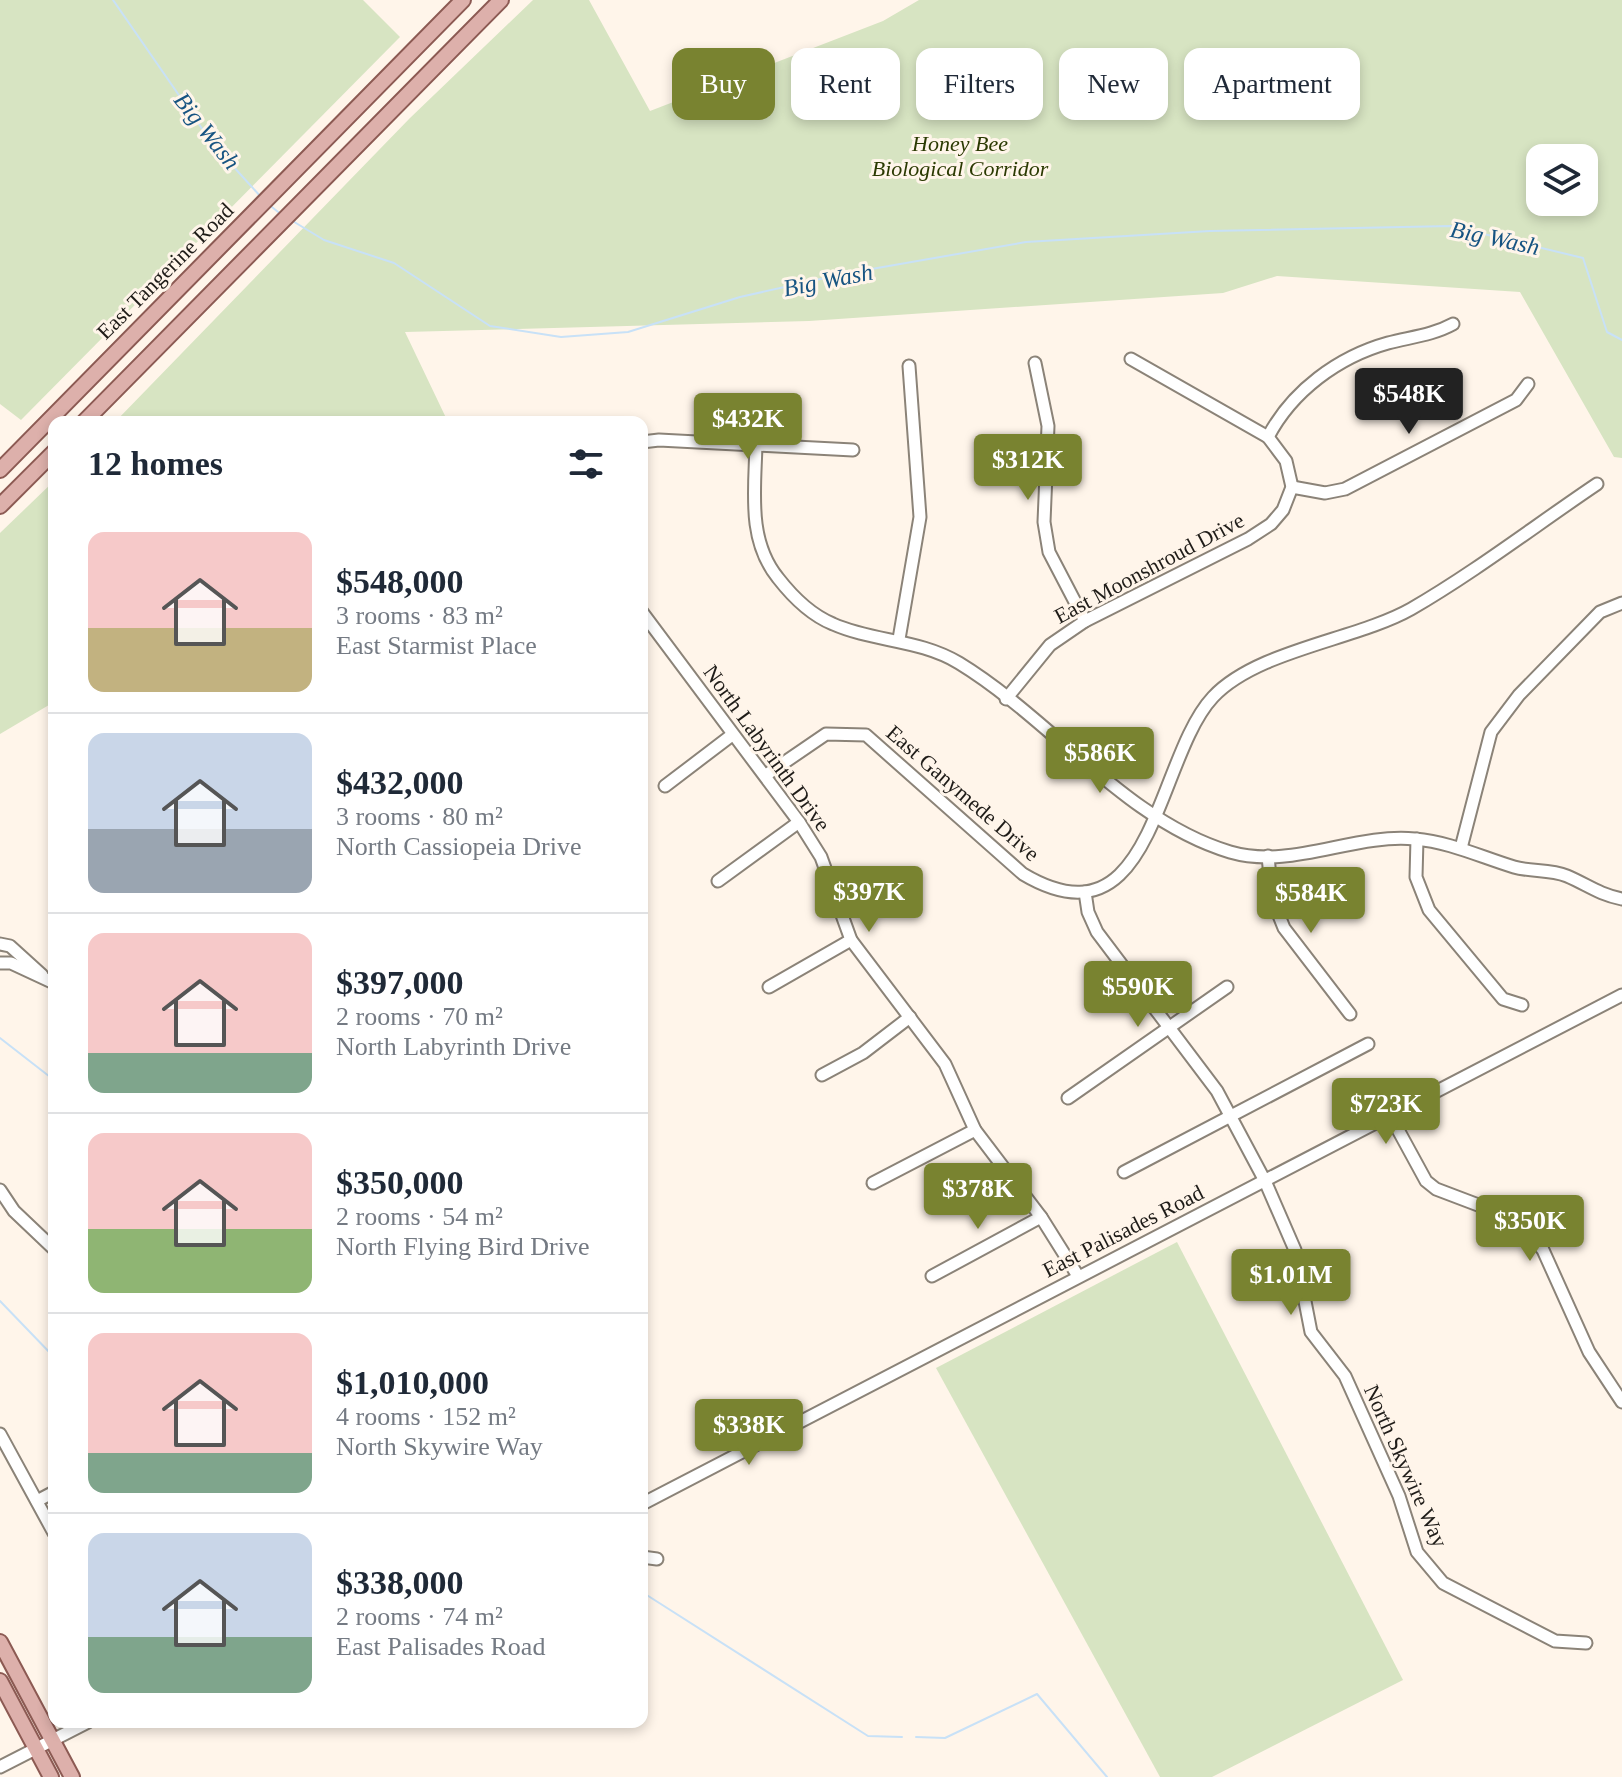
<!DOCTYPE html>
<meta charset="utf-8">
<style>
:root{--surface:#fff;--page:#f6f6f7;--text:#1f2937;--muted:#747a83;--line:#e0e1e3;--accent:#798330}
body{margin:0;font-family:Georgia,serif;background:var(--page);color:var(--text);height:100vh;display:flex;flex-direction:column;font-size:30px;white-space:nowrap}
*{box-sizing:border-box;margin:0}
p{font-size:26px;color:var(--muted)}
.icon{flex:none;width:44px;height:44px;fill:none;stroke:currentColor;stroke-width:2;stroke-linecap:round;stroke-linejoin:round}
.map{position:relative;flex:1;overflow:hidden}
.drawer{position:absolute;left:48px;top:416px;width:600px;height:1312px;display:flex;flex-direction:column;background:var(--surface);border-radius:16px;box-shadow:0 4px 12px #0003}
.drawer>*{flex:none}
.hud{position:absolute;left:672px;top:48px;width:760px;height:72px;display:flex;gap:16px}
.controls{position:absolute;left:1526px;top:144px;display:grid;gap:16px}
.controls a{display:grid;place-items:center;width:72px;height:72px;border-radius:16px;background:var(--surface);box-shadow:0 4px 12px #0003;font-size:40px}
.price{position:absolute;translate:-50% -68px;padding:0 18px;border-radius:8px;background:var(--accent);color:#fff;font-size:26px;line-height:52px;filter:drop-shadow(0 2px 4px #0008)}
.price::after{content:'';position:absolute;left:50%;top:48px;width:24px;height:18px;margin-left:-12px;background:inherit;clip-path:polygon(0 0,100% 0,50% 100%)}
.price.selected{background:#222;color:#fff}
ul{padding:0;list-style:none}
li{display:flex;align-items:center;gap:24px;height:200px;padding:0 40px}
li+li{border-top:2px solid var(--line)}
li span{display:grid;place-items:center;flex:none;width:224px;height:160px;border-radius:16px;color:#555}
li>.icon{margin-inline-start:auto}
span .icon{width:96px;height:96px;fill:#fffc;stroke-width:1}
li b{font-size:34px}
h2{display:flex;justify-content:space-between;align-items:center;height:96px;padding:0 40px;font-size:34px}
.pill{padding:0 28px;border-radius:16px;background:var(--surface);box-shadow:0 4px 12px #0003;font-size:28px;line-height:72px}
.pill.selected{background:var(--accent);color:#fff}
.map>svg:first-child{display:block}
</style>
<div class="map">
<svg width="1622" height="1777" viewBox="0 0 1622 1777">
<rect width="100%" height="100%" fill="#fff5ea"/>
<g fill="#d7e4c2" fill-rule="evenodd">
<path d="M 0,0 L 363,0 L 400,37 L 21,420 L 0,404 Z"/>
<path d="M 533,0 L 589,0 L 650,111 L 883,21 L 919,0 L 1622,0 L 1622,458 L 1614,457 L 1520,292 L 1277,276 L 1223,293 L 809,321 L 405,332 L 448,422 L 115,422 L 410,118 ZM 1584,158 L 1584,202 L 1540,202 L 1540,158 Z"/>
<path d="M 54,481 L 54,702 L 0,734 L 0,533 Z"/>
<path d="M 1177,1242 L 1403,1680 L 1212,1777 L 1160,1777 L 936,1368 Z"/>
</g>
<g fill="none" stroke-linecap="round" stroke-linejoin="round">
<g stroke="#c8e1f7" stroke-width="2">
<path d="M 113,0 L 212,143 L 261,197"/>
<path d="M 268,204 L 282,215"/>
<path d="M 291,220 L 324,240 L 394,263 L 490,326 L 561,337 L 628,332 L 740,297 L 843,274 L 1026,242 L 1210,231 L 1451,226 L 1583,258 L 1607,332 L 1622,340"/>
<path d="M 0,1038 L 54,1080"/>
<path d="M 0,1301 L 54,1357"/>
<path d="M 642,1592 L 868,1736 L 902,1737"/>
<path d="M 916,1737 L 945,1738 L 1037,1694 L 1107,1777"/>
</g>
<defs>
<g id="minor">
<path d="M 1035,363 L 1048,426 L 1044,522 L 1049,552 L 1085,621"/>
<path d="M 1268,437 C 1292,391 1338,357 1388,343 C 1411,337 1433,335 1453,324"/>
<path d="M 642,442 L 659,440 L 853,450"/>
<path d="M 756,444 C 755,490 747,540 778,578 C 792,596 811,615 833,624 C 874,642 919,639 959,663 C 1051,719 1126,821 1230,852 C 1292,870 1353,833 1415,839 C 1450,842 1481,857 1514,867 C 1531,872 1550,869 1567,876 C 1588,885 1598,894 1622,899"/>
<path d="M 1292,487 L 1325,493 L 1345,489 L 1516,400 L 1528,384"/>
<path d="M 642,612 L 799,822 L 821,857 L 851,940 L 945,1064 L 975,1130 L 1041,1217 L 1078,1276"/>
<path d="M 899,639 L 920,517 L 909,366"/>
<path d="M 1006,699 L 1050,645 L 1085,621 L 1248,539 L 1271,524 L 1283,510 L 1292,487 L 1286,461 L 1268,437 L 1131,359"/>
<path d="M 766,775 L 826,734 L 866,735 L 1023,874 C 1154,952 1155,759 1213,697 C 1257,650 1356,640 1411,609 C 1475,572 1536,525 1597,484"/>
<path d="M 665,786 L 732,735"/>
<path d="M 1417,839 L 1416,877 L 1429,910 L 1503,999 L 1522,1005"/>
<path d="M 1461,848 L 1491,732 L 1519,695 L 1600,612 L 1622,603"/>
<path d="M 1268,856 L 1272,898 L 1284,928 L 1350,1014"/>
<path d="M 718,881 L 799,822"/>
<path d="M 1085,892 L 1088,912 L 1097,932 L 1217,1091 L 1265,1181 L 1295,1250 L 1311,1332 L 1345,1376 L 1399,1496 L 1417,1552 L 1443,1583 L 1555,1641 L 1586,1643"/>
<path d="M 0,944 L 10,946 L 42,975"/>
<path d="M 0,963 L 11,963 L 54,983"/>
<path d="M 769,987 L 851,940"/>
<path d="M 822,1075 L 863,1053 L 910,1017"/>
<path d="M 1068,1098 L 1227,987"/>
<path d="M 1390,1115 L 1426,1181 L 1436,1189 L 1494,1211 L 1526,1229 L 1543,1250 L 1589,1352 L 1622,1402"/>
<path d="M 1124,1172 L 1368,1044"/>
<path d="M 873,1183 L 975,1130"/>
<path d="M 0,1190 L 14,1211 L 54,1249"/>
<path d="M 932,1276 L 1041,1217"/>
<path d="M 0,1434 L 54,1533"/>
<path d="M 37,1501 L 54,1492"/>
<path d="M 642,1504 L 1622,995"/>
<path d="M 642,1557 L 657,1559"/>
<path d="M 0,1767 L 88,1722"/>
</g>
<g id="major">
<path d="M 84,422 L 501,0"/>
<path d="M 0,470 L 463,0"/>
<path d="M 0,506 L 54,452"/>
<path d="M 0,1642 L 72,1777"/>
<path d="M 0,1681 L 51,1777"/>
</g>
</defs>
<use href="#minor" stroke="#8b8378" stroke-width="15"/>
<use href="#major" stroke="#8c5a53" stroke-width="18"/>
<use href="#minor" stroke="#fff" stroke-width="11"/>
<use href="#major" stroke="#ddb0ab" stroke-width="14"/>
</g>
<g text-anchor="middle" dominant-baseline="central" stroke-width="6" stroke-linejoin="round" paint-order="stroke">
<g font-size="22" font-style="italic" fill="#2b3a02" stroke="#fff5ea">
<text x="960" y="143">Honey Bee<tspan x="960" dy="25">Biological Corridor</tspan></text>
</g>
<g font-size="22" fill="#1f1c18" stroke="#fff5ea">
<text transform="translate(165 271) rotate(-45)">East Tangerine Road</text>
<text transform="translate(1149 568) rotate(-28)">East Moonshroud Drive</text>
<text transform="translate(767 748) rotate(54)">North Labyrinth Drive</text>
<text transform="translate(963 793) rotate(41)">East Ganymede Drive</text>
<text transform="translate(1123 1231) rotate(-27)">East Palisades Road</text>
<text transform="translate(1406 1466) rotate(66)">North Skywire Way</text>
</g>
<g font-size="24" font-style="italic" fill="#175482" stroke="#fff5ea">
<text transform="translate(207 131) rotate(52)">Big Wash</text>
<text transform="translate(1495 238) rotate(12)">Big Wash</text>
<text transform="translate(828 280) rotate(-11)">Big Wash</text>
</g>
</g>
</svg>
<div class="controls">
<a><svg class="icon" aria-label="layers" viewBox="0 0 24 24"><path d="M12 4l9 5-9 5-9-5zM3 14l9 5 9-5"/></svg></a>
</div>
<b class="price selected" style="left:1409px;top:436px">$548K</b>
<b class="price" style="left:748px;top:461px">$432K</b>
<b class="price" style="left:1028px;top:502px">$312K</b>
<b class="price" style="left:1100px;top:795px">$586K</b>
<b class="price" style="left:869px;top:934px">$397K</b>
<b class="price" style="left:1311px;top:935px">$584K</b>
<b class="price" style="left:1138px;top:1029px">$590K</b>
<b class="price" style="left:1386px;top:1146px">$723K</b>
<b class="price" style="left:978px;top:1231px">$378K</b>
<b class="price" style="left:1530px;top:1263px">$350K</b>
<b class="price" style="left:1291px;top:1317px">$1.01M</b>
<b class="price" style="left:749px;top:1467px">$338K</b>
<div class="hud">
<a class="pill selected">Buy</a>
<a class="pill">Rent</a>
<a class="pill">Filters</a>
<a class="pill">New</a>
<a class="pill">Apartment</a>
</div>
<section class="drawer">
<h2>12 homes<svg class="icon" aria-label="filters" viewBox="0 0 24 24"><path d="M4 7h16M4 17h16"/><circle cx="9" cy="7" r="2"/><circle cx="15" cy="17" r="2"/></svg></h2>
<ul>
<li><span style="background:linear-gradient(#f6c9c9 60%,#c2b280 0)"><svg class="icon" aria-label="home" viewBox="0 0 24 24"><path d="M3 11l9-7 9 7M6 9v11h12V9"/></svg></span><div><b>$548,000</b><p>3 rooms · 83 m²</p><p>East Starmist Place</p></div></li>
<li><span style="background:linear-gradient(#c9d6e8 60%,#9aa5b1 0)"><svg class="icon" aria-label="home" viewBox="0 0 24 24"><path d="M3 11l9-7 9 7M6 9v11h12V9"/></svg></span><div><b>$432,000</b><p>3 rooms · 80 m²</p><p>North Cassiopeia Drive</p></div></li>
<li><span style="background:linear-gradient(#f6c9c9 75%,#7fa58c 0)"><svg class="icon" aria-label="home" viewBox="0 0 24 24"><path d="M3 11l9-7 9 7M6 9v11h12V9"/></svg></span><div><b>$397,000</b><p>2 rooms · 70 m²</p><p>North Labyrinth Drive</p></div></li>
<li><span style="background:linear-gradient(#f6c9c9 60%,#8fb573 0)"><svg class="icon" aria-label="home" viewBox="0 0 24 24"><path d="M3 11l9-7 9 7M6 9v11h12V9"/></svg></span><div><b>$350,000</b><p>2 rooms · 54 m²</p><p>North Flying Bird Drive</p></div></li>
<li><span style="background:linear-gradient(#f6c9c9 75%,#7fa58c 0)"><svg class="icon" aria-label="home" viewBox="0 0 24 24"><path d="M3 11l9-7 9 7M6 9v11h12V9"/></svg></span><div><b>$1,010,000</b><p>4 rooms · 152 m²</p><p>North Skywire Way</p></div></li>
<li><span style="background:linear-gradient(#c9d6e8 65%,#7fa58c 0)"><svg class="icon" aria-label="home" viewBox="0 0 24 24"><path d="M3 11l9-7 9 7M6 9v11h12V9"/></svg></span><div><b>$338,000</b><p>2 rooms · 74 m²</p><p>East Palisades Road</p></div></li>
</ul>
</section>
</div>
